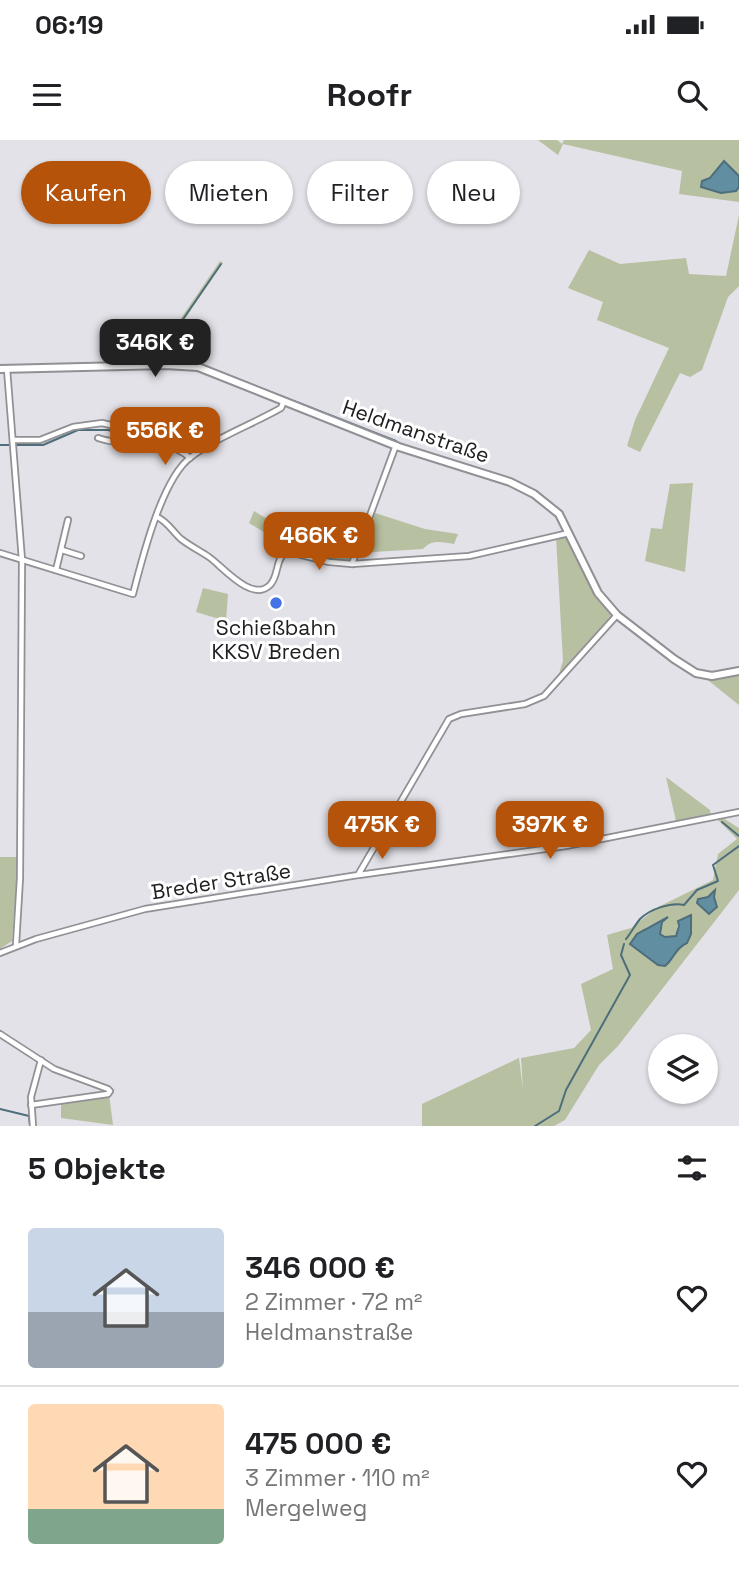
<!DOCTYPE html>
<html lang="de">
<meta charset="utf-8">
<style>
:root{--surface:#fff;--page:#f2f2f2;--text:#202124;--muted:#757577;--line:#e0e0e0;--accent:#b45309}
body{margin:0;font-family:"Space Grotesk",sans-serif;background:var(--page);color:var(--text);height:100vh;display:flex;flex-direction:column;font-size:26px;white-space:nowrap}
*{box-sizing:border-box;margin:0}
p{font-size:23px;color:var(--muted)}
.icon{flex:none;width:38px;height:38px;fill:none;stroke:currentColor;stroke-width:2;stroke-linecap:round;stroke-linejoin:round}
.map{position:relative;height:986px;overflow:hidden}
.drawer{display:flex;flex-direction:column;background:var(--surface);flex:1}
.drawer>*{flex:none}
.top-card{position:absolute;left:21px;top:21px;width:698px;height:63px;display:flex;gap:14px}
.controls{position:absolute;left:648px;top:894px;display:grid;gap:14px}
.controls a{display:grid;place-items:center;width:70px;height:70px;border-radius:50%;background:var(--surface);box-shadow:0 2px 5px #0004;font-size:35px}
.price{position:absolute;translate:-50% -60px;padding:0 16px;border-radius:14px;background:var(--accent);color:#fff;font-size:23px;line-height:46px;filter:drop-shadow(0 2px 4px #0008)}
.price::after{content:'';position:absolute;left:50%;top:42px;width:21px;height:16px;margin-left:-10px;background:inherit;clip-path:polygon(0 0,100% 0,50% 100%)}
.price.active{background:#222;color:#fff}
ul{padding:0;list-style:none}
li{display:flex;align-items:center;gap:21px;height:175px;padding:0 28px}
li+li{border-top:2px solid var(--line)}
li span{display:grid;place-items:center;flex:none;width:196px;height:140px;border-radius:7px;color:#555}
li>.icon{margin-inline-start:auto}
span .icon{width:84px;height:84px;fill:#fffc;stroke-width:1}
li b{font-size:30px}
h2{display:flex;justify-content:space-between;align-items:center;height:84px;padding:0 28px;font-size:30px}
.tag{padding:0 24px;border-radius:32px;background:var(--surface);box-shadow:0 2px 5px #0004;font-size:24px;line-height:63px}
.tag.active{background:var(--accent);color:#fff}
.status{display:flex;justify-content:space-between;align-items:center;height:49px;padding:0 35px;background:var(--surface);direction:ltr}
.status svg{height:19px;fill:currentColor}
header{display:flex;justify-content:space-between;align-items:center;height:91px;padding:0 28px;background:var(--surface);font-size:32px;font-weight:700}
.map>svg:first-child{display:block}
</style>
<div class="status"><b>06:19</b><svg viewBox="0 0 49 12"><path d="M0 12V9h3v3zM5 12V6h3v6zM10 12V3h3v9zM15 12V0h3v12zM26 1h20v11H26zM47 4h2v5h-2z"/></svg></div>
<header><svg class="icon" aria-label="menu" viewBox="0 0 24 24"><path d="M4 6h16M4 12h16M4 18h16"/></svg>Roofr<svg class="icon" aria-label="search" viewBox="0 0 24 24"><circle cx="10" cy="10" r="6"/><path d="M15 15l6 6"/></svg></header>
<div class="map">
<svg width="739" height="986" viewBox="0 0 739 986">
<rect width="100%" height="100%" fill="#e3e2e8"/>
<g fill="#b7c0a1" fill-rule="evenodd">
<path d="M 538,0 L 557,0 L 562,4 L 564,0 L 739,0 L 739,62 L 679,54 L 682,31 L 563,4 L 558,15 Z"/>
<path d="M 739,75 L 739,146 L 728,157 L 702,230 L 690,237 L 680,233 L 640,312 L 627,306 L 635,280 L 669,208 L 597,180 L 603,162 L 568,148 L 589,110 L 620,124 L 686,118 L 689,134 L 726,136 Z"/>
<path d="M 220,121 L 223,123 L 180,186 L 167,221 L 163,220 L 177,184 Z"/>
<path d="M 693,343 L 685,432 L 645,421 L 651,388 L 662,389 L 670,344 Z"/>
<path d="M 254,371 C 285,389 317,411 354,413 L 350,422 C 307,418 285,405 249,383 Z"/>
<path d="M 372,372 L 425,389 L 458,394 L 454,404 C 442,402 431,399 423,409 L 357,413 Z"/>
<path d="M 566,395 L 570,397 L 586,435 L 610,471 L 611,478 L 558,537 L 563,521 L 556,397 Z"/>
<path d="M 203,448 L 228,454 L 226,481 L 196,472 Z"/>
<path d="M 739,534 L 739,565 L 704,537 Z"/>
<path d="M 666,637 L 710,670 L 711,675 L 676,681 Z"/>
<path d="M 723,678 L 739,688 L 739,750 L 618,906 L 599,925 L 565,980 L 554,986 L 422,986 L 422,964 L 519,918 L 523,950 L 521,918 L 574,908 L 591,890 L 581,844 L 613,829 L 607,795 L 631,788 L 658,767 L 713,740 L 718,714 L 737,699 L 717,679 ZM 691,776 L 691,794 L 672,817 L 645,788 L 666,777 L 662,782 L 660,794 L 665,797 L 676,796 L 678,781 Z"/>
<path d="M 0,717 L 18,717 L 12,801 L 0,809 Z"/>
<path d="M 109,954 L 113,985 L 61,978 L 61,962 Z"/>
</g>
<g fill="#618fa1" stroke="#4e6e7b" stroke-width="2">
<path d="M 724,21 L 739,36 L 739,47 L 736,51 L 721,53 L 701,47 L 702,41 L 710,38 Z"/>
<path d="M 715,750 L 714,757 L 717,767 L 709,774 L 697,763 L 698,759 L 708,757 Z"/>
<path d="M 691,775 L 691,794 L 687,803 C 675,808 674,819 665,826 L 658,825 L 630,804 L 637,794 L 668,777 L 662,782 L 660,794 L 665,797 L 676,796 L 679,786 L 678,781 Z"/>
</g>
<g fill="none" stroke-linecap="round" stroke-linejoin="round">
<g stroke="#4e6e7b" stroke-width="2">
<path d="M 165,220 L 179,185 L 221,124"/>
<path d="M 220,232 L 396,301"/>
<path d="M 0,305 L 11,305"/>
<path d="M 15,305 L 43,305 L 78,290 L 108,290 L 136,296 L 176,288"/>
<path d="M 722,682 L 739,696"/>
<path d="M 626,799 C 631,793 635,785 640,779 C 650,769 671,762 684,765 L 697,750 L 718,741 L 713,725 L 739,706"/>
<path d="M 0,969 L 29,976 L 30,986"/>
<path d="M 535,986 L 559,971 L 566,950 L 630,835 L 621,815 L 624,804"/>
</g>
<defs>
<g id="minor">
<path d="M 7,229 L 22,420 L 20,738 L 16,805"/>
<path d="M 98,298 C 128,309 164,294 190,318"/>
<path d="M 13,300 L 40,300 L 73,287 L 102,283 L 132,290 L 152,289"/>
<path d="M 157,377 C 167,381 173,392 181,399 C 190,406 200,411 209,417 C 222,426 252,463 270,445 C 279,436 275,420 286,411 L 329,422 L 352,424 L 469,416 L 569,393"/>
<path d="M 62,410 L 81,416"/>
<path d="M 0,413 L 133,454 C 142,419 162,338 191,317 C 219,296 251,285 281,268 L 284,261"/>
<path d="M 352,424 L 396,305"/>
<path d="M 56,430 L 68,380"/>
<path d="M 359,735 L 566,706 L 739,672"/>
<path d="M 0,813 L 36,799 L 145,769 L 358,735 L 449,579 L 461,574 L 525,564 L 544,556 L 617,475"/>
<path d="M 0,894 L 54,929 L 108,949 L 110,951 L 108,954 L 31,965"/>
<path d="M 33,986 L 31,957 L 41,920"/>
</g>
<path id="secondary" d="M 0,229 L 166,225 L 198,227 L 399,307 L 510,342 L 534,354 L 559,374 L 598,453 L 617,475 L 674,519 L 696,533 L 712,536 L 739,531"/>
</defs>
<use href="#minor" stroke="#909095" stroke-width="8"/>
<use href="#secondary" stroke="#909095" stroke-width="10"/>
<use href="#minor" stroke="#fff" stroke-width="4.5"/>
<use href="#secondary" stroke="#fff" stroke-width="6"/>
</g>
<circle fill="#4573e5" stroke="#fff" stroke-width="2.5" cx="276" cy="463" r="7"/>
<g text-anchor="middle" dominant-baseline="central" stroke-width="6" stroke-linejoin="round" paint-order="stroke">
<g font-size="21" fill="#202022" stroke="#fff">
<text transform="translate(416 291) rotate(19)">Heldmanstraße</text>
<text transform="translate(221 741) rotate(-9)">Breder Straße</text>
</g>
<g font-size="21" fill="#202022" stroke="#fff">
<text x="276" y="487">Schießbahn<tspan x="276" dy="24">KKSV Breden</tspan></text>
</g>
</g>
</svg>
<div class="controls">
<a><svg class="icon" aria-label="layers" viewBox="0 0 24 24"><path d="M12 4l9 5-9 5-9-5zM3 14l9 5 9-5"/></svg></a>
</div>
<b class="price active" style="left:155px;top:239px">346K €</b>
<b class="price" style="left:165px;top:327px">556K €</b>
<b class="price" style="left:319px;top:432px">466K €</b>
<b class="price" style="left:382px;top:721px">475K €</b>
<b class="price" style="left:550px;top:721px">397K €</b>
<div class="top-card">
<a class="tag active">Kaufen</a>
<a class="tag">Mieten</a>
<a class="tag">Filter</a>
<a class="tag">Neu</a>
</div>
</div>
<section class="drawer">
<h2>5 Objekte<svg class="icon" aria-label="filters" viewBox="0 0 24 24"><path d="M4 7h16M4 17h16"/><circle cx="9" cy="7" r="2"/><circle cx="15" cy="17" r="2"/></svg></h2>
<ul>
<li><span style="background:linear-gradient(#c9d6e8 60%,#9aa5b1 0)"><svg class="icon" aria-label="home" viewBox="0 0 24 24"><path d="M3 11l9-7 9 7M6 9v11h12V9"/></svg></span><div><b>346 000 €</b><p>2 Zimmer · 72 m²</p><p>Heldmanstraße</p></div><svg class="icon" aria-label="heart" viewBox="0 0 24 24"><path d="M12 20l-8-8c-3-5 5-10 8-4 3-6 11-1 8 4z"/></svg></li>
<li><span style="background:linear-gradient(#ffd9b3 75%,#7fa58c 0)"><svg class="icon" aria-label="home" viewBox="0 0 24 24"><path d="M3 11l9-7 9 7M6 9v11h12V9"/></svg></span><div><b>475 000 €</b><p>3 Zimmer · 110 m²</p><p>Mergelweg</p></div><svg class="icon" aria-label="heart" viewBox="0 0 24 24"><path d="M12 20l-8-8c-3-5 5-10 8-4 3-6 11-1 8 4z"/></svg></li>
</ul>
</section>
